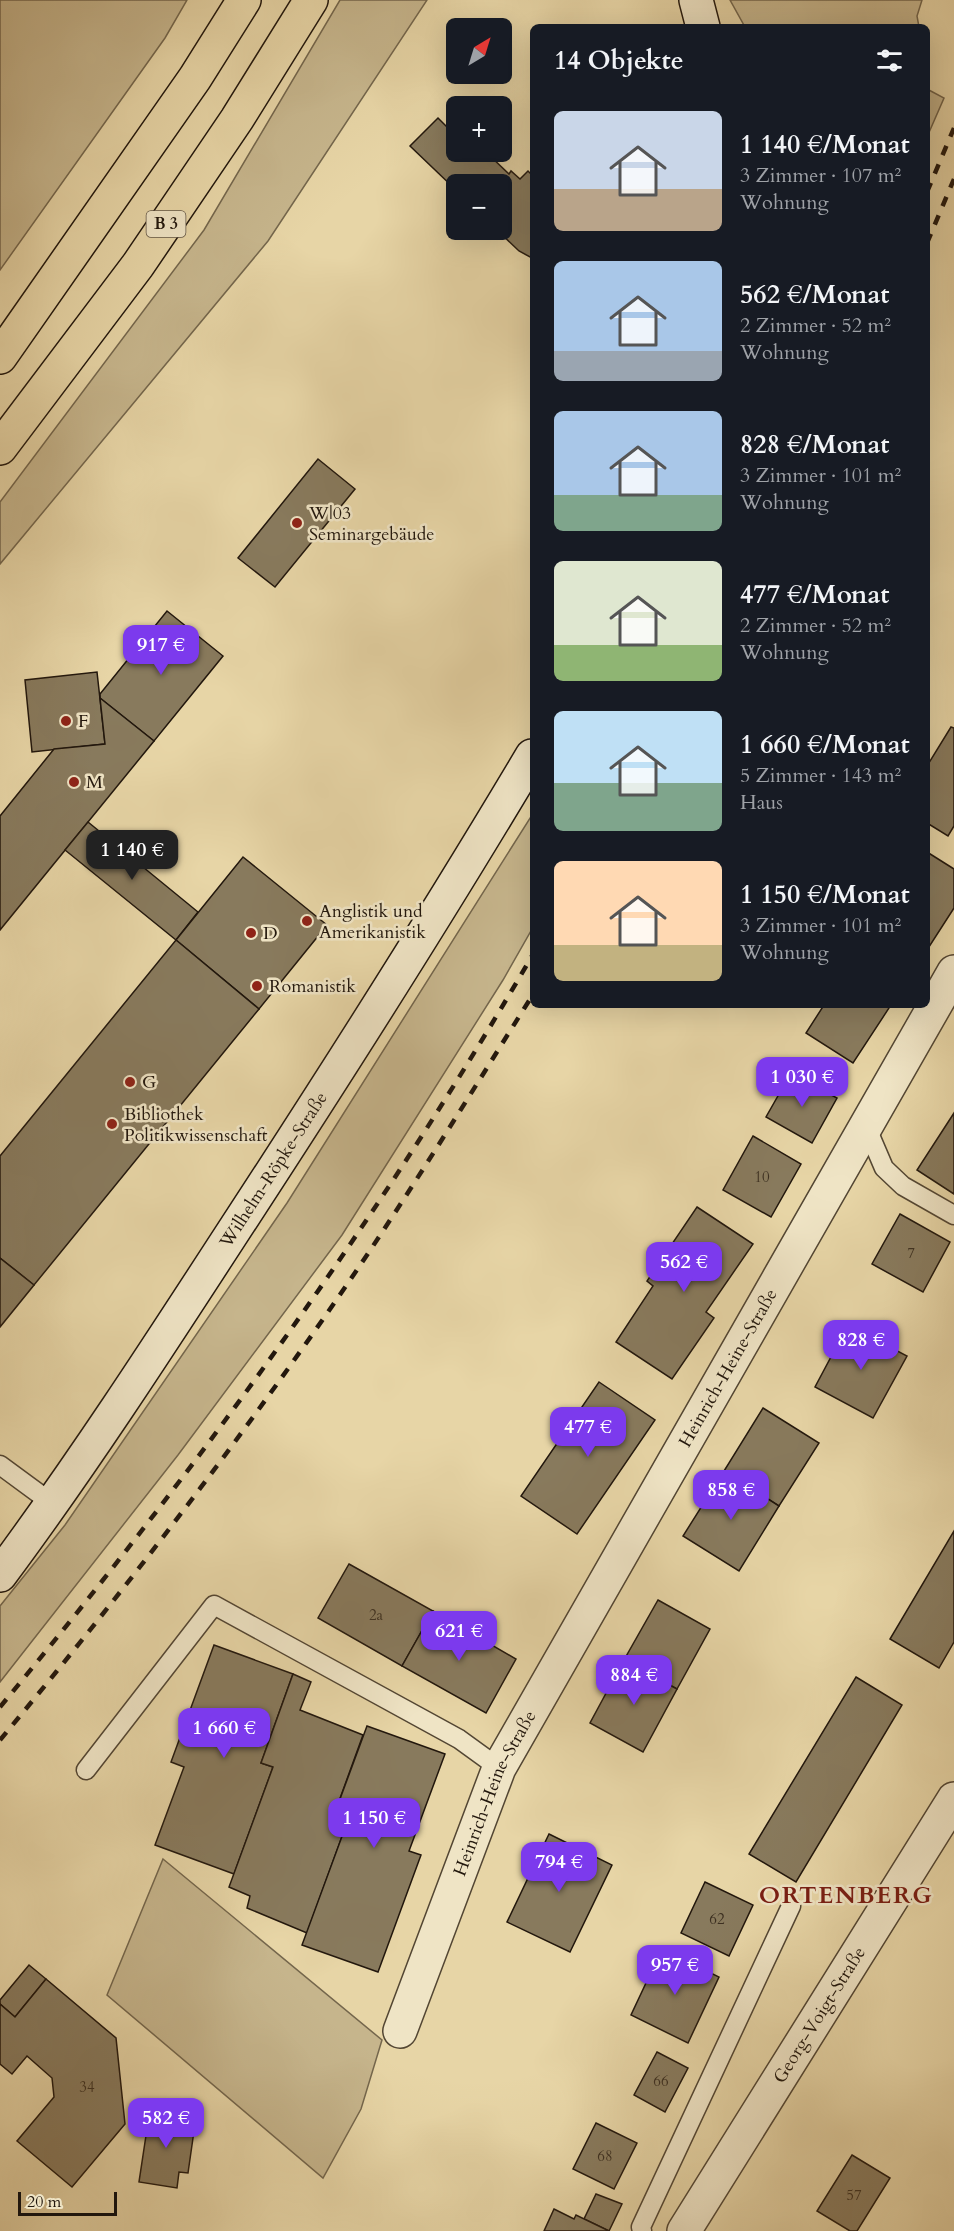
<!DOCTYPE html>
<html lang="de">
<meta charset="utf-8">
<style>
:root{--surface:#171b24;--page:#242831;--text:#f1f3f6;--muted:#9ea1a6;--accent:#7c3aed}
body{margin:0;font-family:Cardo,serif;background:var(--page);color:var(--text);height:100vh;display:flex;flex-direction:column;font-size:22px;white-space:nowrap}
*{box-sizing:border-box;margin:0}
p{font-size:20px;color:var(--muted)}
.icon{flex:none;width:33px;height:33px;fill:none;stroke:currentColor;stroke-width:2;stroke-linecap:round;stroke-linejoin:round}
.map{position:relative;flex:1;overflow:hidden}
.panel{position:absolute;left:530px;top:24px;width:400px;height:984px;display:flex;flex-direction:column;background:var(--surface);border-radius:9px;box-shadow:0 6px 24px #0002}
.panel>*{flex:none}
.needle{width:39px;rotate:38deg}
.fabs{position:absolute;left:446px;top:18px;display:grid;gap:12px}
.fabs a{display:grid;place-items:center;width:66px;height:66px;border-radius:9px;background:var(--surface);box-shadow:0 6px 24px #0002;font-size:30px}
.scale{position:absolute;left:18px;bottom:15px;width:99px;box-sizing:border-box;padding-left:6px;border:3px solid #22170d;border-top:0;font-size:16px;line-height:21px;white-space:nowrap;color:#22170d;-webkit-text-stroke:4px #efe4c5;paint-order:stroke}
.price{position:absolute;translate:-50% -51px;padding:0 14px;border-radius:12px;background:var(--accent);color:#fff;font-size:20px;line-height:39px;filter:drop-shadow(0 2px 3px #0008)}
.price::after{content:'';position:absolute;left:50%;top:36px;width:18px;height:14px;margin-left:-9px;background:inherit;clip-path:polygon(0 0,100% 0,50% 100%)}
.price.active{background:#222;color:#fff}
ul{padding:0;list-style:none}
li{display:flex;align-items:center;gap:18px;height:150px;padding:0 24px}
li span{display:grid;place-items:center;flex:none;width:168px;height:120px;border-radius:9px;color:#555}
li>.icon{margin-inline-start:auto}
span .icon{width:72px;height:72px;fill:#fffc;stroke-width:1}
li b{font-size:26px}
h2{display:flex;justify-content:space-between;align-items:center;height:72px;padding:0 24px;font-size:26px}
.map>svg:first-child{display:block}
</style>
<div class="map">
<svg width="954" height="2231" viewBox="0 0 954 2231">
<rect width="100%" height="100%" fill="#e7d5a6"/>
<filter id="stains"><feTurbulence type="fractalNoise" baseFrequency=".00333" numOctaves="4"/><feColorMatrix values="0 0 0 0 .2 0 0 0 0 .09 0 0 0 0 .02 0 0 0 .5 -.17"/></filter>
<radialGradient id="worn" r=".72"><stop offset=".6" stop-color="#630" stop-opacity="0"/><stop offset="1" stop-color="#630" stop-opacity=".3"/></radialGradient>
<g fill="#c6b58c" stroke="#74664c" stroke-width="1.5">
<path d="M 0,0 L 187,0 L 165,38 L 0,270 Z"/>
<path d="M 340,0 L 427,0 L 268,241 L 0,564 L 0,502 L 204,230 Z"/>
<path d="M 730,0 L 922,0 L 917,16 L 919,27 L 745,27 Z"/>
<path d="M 927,89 L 944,98 L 927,137 Z"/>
<path d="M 532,815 L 532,929 L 503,980 L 342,1235 L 178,1455 L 0,1682 L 0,1606 L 65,1525 L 287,1203 Z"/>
<path d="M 163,1859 L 382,2040 L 361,2109 L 323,2178 L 107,1995 Z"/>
</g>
<g fill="#887a5d" stroke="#22170d" stroke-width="1.5">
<path d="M 438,118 L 456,136 L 456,152 L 479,152 L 484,156 L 487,153 L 509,174 L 511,171 L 520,179 L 528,171 L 532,175 L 532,258 L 519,251 L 497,230 L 501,230 L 501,184 L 456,184 L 456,190 L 410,146 Z"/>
<path d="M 318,459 L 355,489 L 275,587 L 238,558 Z"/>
<path d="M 167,611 L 223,656 L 154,741 L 100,698 L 100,694 Z"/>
<path d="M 97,672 L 105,744 L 32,752 L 25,680 Z"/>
<path d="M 100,698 L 154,741 L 0,930 L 0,816 L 54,749 L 105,744 Z"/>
<path d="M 951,727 L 954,728 L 954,826 L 948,836 L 927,823 L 927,766 Z"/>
<path d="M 88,822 L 198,912 L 176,940 L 65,850 Z"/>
<path d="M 927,852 L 954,869 L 954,908 L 927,950 Z"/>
<path d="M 243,857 L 327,925 L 259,1009 L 176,940 Z"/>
<path d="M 176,940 L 259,1009 L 34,1285 L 0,1258 L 0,1156 Z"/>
<path d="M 824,1005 L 885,1005 L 889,1008 L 853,1063 L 806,1033 Z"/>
<path d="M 791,1073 L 837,1098 L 812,1143 L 766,1117 Z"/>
<path d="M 954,1113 L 954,1194 L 917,1170 Z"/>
<path d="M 753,1136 L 801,1164 L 771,1217 L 723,1190 Z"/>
<path d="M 697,1207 L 753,1244 L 706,1312 L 714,1318 L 672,1379 L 616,1342 L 653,1286 L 647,1281 Z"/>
<path d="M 900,1214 L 950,1242 L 923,1292 L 872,1264 Z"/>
<path d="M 0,1258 L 34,1285 L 0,1327 Z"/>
<path d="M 848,1325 L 907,1356 L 873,1418 L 815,1387 Z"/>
<path d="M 599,1382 L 655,1420 L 577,1534 L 521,1496 Z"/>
<path d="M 763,1408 L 819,1443 L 779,1506 L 724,1471 Z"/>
<path d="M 724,1471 L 779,1506 L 739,1571 L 683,1536 Z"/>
<path d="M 954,1531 L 954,1642 L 939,1668 L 890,1639 Z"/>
<path d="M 349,1564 L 433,1611 L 402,1666 L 318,1618 Z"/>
<path d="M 658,1600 L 710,1629 L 677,1689 L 624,1660 Z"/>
<path d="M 433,1611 L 516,1659 L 486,1713 L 402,1666 Z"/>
<path d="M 214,1645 L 293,1674 L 261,1763 L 273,1767 L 234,1874 L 155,1845 L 184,1767 L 171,1762 Z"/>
<path d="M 624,1660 L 677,1689 L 643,1752 L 590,1723 Z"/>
<path d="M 293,1674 L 311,1682 L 300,1710 L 363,1735 L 330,1826 L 344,1831 L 307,1933 L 247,1908 L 250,1896 L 229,1887 L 273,1767 L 261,1763 Z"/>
<path d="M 856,1677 L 902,1705 L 796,1882 L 749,1854 Z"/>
<path d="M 367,1726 L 445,1754 L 409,1851 L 421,1855 L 378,1972 L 302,1945 L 344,1831 L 330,1826 Z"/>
<path d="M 549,1834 L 612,1865 L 570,1952 L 507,1922 Z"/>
<path d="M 705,1882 L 753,1905 L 729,1956 L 681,1933 Z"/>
<path d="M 662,1949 L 719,1977 L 688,2043 L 631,2015 Z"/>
<path d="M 29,1965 L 46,1979 L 15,2017 L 0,2004 L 0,2000 Z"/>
<path d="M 46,1979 L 116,2038 L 125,2124 L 72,2187 L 17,2141 L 54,2097 L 52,2078 L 27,2056 L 12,2074 L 0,2064 L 0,2004 L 15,2017 Z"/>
<path d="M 657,2052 L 688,2068 L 665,2112 L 634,2095 Z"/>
<path d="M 150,2109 L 188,2115 L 186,2130 L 194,2131 L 188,2173 L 179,2172 L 177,2188 L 139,2182 Z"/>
<path d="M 596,2123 L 637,2143 L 614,2189 L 573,2169 Z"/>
<path d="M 852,2155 L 890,2178 L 857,2231 L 850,2231 L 817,2211 Z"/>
<path d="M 596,2194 L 622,2204 L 609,2231 L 584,2219 Z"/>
<path d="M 554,2209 L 574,2219 L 576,2215 L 609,2231 L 544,2231 Z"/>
</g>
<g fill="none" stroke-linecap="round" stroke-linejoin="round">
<defs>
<g id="lane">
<path d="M 866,1126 L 884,1168 L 903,1186 L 954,1215"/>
<path d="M 0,1465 L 53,1504"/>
<path d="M 86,1770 L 214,1605 L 459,1739 L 499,1768"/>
<path d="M 642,2231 L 641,2227 L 791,1906"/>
</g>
<g id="street">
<path id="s1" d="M 400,2031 L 499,1768 L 954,972"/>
<path id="s2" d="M 684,2231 L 954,1799"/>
</g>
<g id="secondary">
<path d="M 696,0 L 703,27"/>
<path id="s3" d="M 0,1575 C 81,1466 155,1352 229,1238 C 333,1079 435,919 532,756"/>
</g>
<g id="highway">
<path d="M 0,357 L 195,78 L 244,0"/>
<path d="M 0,448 L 138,265 L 237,119 L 311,0"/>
</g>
</defs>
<use href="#lane" stroke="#534633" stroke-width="21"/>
<use href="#street" stroke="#534633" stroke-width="36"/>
<use href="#secondary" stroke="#22170d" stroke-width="36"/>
<use href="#highway" stroke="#22170d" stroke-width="36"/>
<use href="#lane" stroke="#efe4c5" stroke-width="18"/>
<use href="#street" stroke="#efe4c5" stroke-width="33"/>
<use href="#secondary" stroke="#efe4c5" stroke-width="33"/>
<use href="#highway" stroke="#e7d5a6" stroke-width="33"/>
<g stroke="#22170d" stroke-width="4.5" stroke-dasharray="10 10" stroke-linecap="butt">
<path d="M 927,192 L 954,128"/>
<path d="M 927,243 L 954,179"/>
<path d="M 0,1707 C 196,1471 378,1221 532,956"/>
<path d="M 0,1740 C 122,1594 238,1443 346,1286 C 411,1191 471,1093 532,996"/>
</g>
</g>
<g fill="#8f2418" stroke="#efe4c5" stroke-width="2">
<circle cx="297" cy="523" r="6"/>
<circle cx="66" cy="721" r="6"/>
<circle cx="74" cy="782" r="6"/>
<circle cx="307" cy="921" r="6"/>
<circle cx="251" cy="933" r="6"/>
<circle cx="257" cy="986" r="6"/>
<circle cx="130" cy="1082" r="6"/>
<circle cx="112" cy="1124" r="6"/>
</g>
<g text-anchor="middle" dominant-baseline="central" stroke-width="5" stroke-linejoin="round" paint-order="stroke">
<g font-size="15" fill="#3c3021">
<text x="762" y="1177">10</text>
<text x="911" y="1253">7</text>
<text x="376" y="1615">2a</text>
<text x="717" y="1919">62</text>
<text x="661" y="2081">66</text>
<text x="87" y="2087">34</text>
<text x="605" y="2156">68</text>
<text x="854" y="2195">57</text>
</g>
<rect fill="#efe4c5" stroke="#605444" stroke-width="1.5" x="146.5" y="211" width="39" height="26" rx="4.5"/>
<g font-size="16" font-weight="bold" fill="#22170d">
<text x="166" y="224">B 3</text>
</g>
<g font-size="18" fill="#22170d" stroke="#efe4c5" text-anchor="start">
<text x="309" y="513">W|03<tspan x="309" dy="21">Seminargebäude</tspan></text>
<text x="78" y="721">F</text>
<text x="86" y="782">M</text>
<text x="319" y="911">Anglistik und<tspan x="319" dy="21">Amerikanistik</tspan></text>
<text x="263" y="933">D</text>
<text x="269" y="986">Romanistik</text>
<text x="142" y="1082">G</text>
<text x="124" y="1114">Bibliothek<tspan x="124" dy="21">Politikwissenschaft</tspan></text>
</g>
<g font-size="18" fill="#22170d" stroke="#efe4c5">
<text stroke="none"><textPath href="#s3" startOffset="489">Wilhelm-Röpke-Straße</textPath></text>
<text stroke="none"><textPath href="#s1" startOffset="742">Heinrich-Heine-Straße</textPath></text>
<text stroke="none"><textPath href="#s1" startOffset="256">Heinrich-Heine-Straße</textPath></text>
<text stroke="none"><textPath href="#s2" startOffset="255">Georg-Voigt-Straße</textPath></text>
</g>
<g font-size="24" font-weight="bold" letter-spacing="1.5" fill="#7a1f14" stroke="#efe4c5">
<text x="846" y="1895">ORTENBERG</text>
</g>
</g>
<rect width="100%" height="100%" filter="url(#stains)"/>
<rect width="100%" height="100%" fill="url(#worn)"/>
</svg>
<div class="fabs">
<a><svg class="needle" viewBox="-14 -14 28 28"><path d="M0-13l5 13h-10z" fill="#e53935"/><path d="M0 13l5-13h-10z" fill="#9ea1a6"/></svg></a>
<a>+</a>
<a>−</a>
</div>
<div class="scale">20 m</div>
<b class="price" style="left:161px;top:676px">917 €</b>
<b class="price active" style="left:132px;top:881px">1 140 €</b>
<b class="price" style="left:802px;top:1108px">1 030 €</b>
<b class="price" style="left:684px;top:1293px">562 €</b>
<b class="price" style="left:861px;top:1371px">828 €</b>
<b class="price" style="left:588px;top:1458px">477 €</b>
<b class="price" style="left:731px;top:1521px">858 €</b>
<b class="price" style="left:459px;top:1662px">621 €</b>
<b class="price" style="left:634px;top:1706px">884 €</b>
<b class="price" style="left:224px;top:1759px">1 660 €</b>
<b class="price" style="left:374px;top:1849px">1 150 €</b>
<b class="price" style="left:559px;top:1893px">794 €</b>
<b class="price" style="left:675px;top:1996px">957 €</b>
<b class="price" style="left:166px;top:2149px">582 €</b>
<section class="panel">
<h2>14 Objekte<svg class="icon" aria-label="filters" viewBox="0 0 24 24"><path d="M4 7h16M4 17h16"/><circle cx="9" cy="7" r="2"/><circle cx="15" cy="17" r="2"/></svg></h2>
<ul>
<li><span style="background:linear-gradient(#c9d6e8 65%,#b9a48a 0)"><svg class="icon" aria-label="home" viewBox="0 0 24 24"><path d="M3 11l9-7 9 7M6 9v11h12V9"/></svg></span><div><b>1 140 €/Monat</b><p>3 Zimmer · 107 m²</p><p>Wohnung</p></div></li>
<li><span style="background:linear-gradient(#a9c7e8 75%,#9aa5b1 0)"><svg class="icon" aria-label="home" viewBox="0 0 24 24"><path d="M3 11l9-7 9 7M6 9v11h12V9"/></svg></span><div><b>562 €/Monat</b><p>2 Zimmer · 52 m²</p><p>Wohnung</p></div></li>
<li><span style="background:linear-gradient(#a9c7e8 70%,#7fa58c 0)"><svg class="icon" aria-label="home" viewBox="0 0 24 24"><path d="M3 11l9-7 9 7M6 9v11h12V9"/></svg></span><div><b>828 €/Monat</b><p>3 Zimmer · 101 m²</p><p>Wohnung</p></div></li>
<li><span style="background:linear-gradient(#dfe7d0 70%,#8fb573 0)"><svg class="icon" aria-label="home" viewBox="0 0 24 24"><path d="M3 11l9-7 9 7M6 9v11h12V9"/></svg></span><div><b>477 €/Monat</b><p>2 Zimmer · 52 m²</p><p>Wohnung</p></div></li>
<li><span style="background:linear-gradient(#bfe0f5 60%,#7fa58c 0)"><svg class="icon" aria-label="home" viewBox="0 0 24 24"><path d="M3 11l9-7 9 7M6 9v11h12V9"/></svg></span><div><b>1 660 €/Monat</b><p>5 Zimmer · 143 m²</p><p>Haus</p></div></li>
<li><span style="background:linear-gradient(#ffd9b3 70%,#c2b280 0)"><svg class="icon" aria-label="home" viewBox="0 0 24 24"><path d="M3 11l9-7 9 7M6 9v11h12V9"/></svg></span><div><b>1 150 €/Monat</b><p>3 Zimmer · 101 m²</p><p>Wohnung</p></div></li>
</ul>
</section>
</div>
